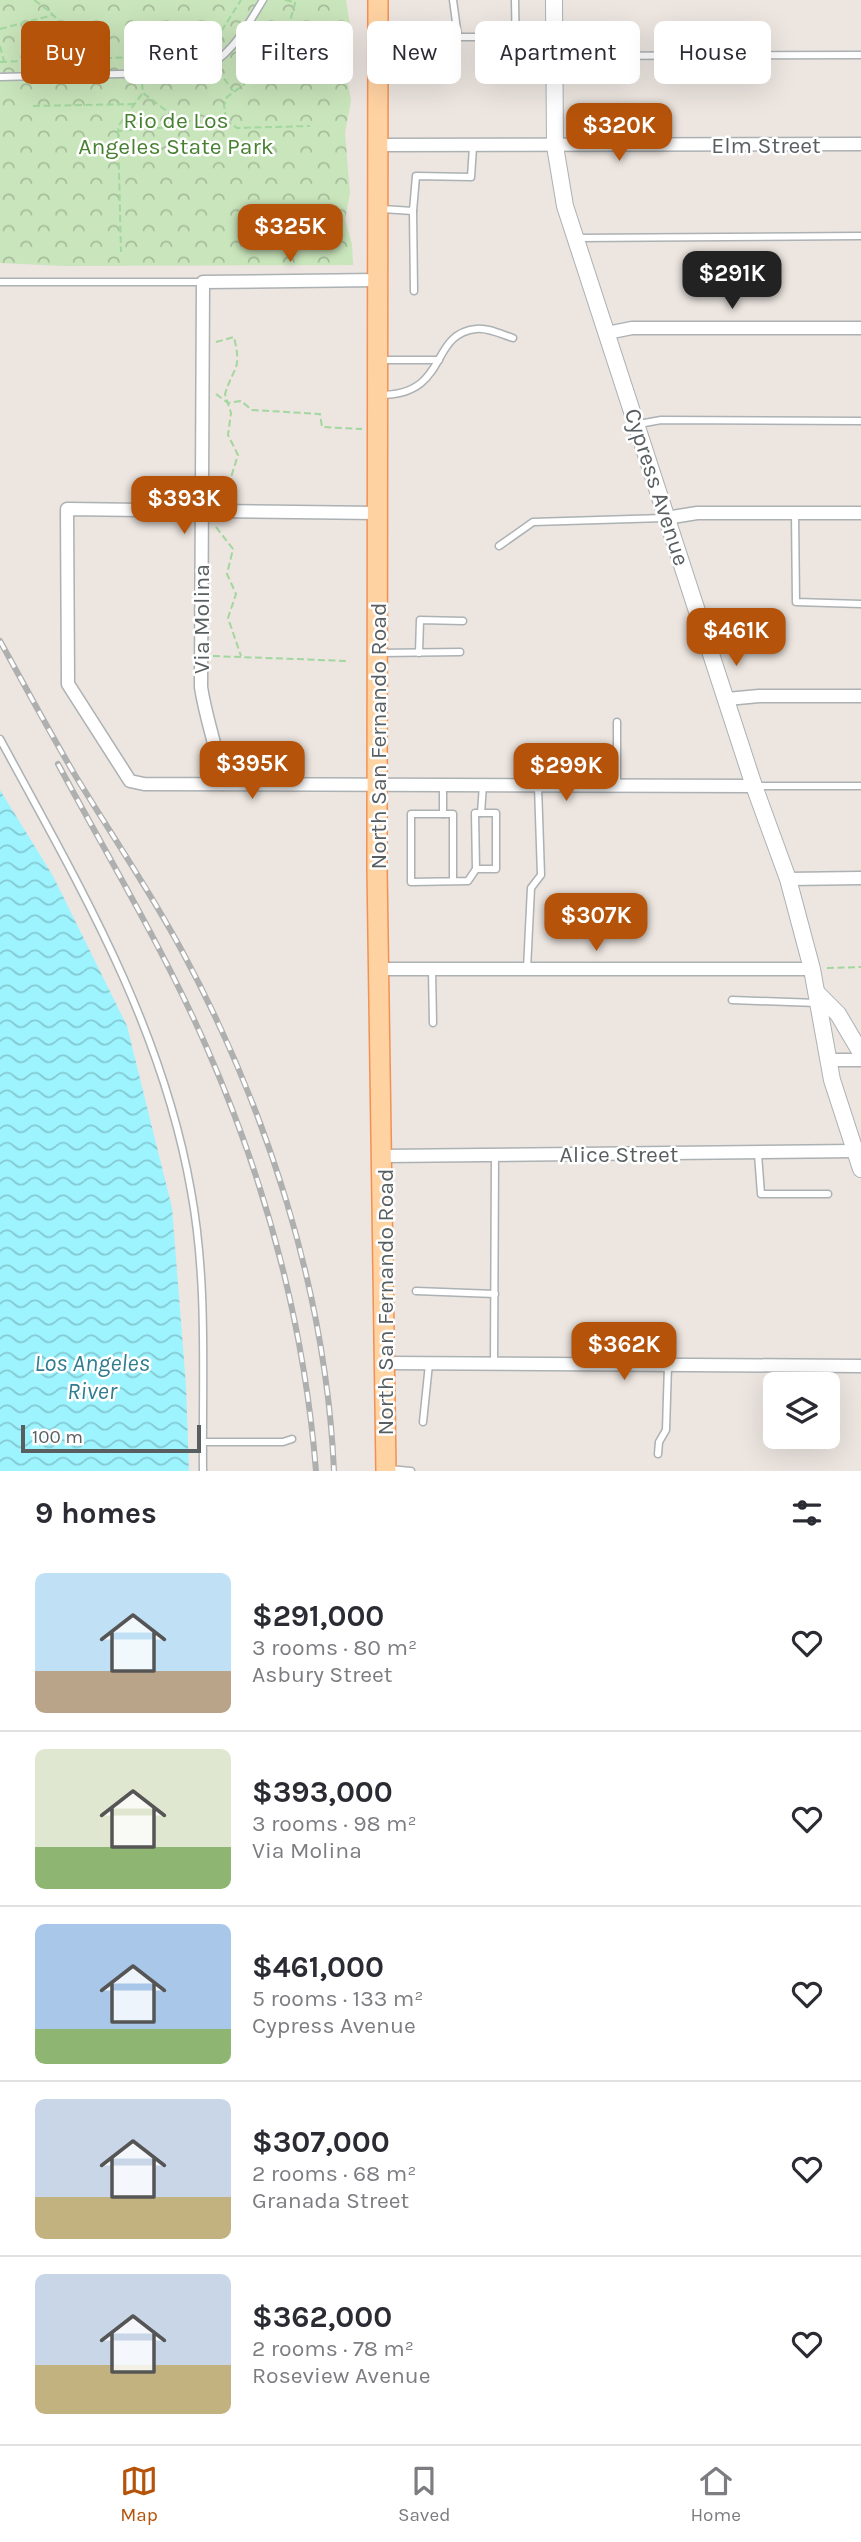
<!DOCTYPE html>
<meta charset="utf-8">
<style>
:root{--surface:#fff;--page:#f7f7f7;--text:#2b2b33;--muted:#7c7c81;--line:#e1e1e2;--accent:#b45309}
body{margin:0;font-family:Karla,sans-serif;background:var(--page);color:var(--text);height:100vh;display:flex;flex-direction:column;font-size:26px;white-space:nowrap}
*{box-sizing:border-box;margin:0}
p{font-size:23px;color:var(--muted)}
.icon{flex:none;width:38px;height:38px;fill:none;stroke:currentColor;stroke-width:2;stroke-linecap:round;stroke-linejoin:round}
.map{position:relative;height:1471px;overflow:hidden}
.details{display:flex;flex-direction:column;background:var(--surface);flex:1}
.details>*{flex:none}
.top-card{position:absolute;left:21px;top:21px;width:819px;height:63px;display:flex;gap:14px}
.controls{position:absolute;left:763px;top:1372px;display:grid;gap:14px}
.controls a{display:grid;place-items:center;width:77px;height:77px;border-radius:10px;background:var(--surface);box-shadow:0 7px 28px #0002;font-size:35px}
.scale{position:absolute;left:21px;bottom:18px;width:180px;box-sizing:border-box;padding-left:7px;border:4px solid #595f61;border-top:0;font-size:19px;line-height:24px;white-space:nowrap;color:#595f61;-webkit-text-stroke:5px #fff;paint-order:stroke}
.price{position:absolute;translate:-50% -60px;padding:0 16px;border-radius:14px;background:var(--accent);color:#fff;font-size:23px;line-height:46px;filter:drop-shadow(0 2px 4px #0008)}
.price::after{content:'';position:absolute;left:50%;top:42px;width:21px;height:16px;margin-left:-10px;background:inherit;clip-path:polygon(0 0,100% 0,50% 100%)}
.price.on{background:#222;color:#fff}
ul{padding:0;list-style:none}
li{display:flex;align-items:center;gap:21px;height:175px;padding:0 35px}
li+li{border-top:2px solid var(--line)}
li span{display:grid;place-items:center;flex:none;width:196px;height:140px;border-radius:10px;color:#555}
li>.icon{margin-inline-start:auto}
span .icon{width:84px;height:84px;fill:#fffc;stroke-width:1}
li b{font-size:30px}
h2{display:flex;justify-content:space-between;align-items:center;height:84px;padding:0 35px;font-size:30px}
.pill{padding:0 24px;border-radius:10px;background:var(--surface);box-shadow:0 7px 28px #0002;font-size:24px;line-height:63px}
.pill.on{background:var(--accent);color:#fff}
.tabs{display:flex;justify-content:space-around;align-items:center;height:98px;border-top:2px solid var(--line);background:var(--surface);font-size:19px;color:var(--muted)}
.tabs a{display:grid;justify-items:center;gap:4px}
.tabs .on{color:var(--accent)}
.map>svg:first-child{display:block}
</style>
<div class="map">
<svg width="861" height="1471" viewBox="0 0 861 1471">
<defs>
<pattern id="forest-crowns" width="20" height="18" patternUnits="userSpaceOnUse" patternTransform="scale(1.75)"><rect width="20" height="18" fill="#c9e5bb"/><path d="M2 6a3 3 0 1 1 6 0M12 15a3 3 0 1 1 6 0" fill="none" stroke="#a6bd9b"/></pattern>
<pattern id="water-waves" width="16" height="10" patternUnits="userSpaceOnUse" patternTransform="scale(1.75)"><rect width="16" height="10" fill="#9df4ff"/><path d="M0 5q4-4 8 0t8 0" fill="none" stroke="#83c9d2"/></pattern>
</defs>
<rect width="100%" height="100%" fill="#ece5e0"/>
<path fill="url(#forest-crowns)" d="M 0,0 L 346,0 L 351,32 L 345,66 L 351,101 L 345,133 L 350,193 L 345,220 L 352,244 L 353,265 L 64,266 L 0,263 Z"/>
<path fill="url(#water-waves)" d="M 0,790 L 53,876 L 127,1026 L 172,1208 L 186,1386 L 189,1471 L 0,1471 Z"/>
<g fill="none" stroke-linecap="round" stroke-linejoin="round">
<defs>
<g id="service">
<path d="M 453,0 L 458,37 L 476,37 L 502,55 L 516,53 L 515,0"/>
<path d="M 556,56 L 861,55"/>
<path d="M 0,77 L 198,72 C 231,57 245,29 263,0"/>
<path d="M 382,209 L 413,211 L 416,176 L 471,177 L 473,147"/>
<path d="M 413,211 L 414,291"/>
<path d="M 576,238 L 861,236"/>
<path d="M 0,282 L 203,282"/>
<path d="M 380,360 L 439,360"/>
<path d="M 380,395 C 450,395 428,334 476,329 C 487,327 503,335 513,338"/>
<path d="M 639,424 L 661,420 L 861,421"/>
<path d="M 795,513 L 796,602 L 861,604"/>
<path d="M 499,546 L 533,522 L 664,518"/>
<path d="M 380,653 L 460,652"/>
<path d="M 419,653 L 420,620 L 463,621"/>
<path d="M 0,739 C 79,885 162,1025 191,1191 C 208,1283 202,1377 203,1471"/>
<path d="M 443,785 L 443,814"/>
<path d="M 617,786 L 617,722"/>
<path d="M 754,786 L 861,786"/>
<path d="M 481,813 L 483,785"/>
<path d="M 453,881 L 453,814 L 411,814 L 411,882 L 468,881 L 476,869 L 475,813 L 496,813 L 496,869 L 476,869"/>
<path d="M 527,969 L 531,888 L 541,875 L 538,786"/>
<path d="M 432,970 L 433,1023"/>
<path d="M 732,1000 L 817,1003"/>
<path d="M 758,1154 L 761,1194 L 828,1194"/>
<path d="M 416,1291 L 495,1294"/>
<path d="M 494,1364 L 495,1154"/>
<path d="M 423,1422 L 429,1364"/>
<path d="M 202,1442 L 283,1442 L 292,1439"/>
<path d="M 658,1454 L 659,1442 L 666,1430 L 668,1365"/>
<path d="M 389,1469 L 411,1471"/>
</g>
<g id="minor">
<path d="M 378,145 L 861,144"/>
<path d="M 607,333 L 632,328 L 861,328"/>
<path d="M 377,513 L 67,509 L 68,684 L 130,781 L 144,784 L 754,786"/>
<path d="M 666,518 L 697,513 L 861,513"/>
<path d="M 727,699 L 759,696 L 861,696"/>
<path d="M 223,784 C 218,751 206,720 201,687 L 203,282 L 377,280"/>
<path d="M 788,879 L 861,878"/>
<path d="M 380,969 L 812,969"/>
<path d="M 829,1060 L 861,1060"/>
<path d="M 384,1156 L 855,1151"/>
<path d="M 386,1363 L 861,1366"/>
</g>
<g id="tertiary">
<path d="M 554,0 L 555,146 L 565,206 L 754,786 L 788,879 L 812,969 L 832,1080 L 861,1169"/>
<path d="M 817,993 L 838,1014 L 861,1053"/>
</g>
<path id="primary" d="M 378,0 L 377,867 L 386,1471"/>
</defs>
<use href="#service" stroke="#acb1b3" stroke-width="9"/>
<use href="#minor" stroke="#acb1b3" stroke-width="15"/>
<use href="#tertiary" stroke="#acb1b3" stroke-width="18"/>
<use href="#primary" stroke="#f39152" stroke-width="22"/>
<g stroke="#a2d79e" stroke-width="2" stroke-dasharray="7 3.5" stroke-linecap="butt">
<path d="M 34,0 C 63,20 69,30 70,65"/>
<path d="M 285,0 L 294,2"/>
<path d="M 0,29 L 53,15"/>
<path d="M 0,46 L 4,61"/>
<path d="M 0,62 L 193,55 L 215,41 L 241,0"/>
<path d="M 218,70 L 233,91"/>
<path d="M 142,83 L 143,93 L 185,125 L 189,121 L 226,120 L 237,128 L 310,126"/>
<path d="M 142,94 L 119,125 L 118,131 L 183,126"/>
<path d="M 33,106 L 134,104"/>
<path d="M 226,119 L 224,105 L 227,97 L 246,83 L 267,53 L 286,35 L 296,0"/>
<path d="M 118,131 L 121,252"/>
<path d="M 216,342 L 234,337 C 242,371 234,365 225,394 L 231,413 L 228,435 L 238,455 L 226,493 L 218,498"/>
<path d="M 216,394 L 228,403 L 241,401 L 252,410 L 320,414 L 322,427 L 362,429"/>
<path d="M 216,527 L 233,549 L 227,574 L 236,594 L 228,618 L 241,656"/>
<path d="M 213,656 L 348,661"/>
<path d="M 827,968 L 861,967"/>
</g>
<use href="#service" stroke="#fff" stroke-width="6"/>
<use href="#minor" stroke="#fff" stroke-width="12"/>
<use href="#tertiary" stroke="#fff" stroke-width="16"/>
<use href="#primary" stroke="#ffd2a2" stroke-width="19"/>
<defs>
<g id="rail">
<path d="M 0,641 C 25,686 49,731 75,775 C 111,834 150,891 182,951 C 267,1109 326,1291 334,1471"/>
<path d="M 58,764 C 108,857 164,950 206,1046 C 266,1182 304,1323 316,1471"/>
</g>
</defs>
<use href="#rail" stroke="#aeafaf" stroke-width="6"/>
<use href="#rail" stroke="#fff" stroke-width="3.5" stroke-dasharray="10" stroke-linecap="butt"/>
</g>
<g text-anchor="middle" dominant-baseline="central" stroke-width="5" stroke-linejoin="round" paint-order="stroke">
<g font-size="23" fill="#478031" stroke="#fff">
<text x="176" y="120">Rio de Los<tspan x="176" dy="26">Angeles State Park</tspan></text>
</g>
<g font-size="23" fill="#595f61" stroke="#fff">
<text x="766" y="145">Elm Street</text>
<text transform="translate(657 487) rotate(72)">Cypress Avenue</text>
<text transform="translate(201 619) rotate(-90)">Via Molina</text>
<text transform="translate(378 736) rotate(-90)">North San Fernando Road</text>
<text x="619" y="1154">Alice Street</text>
<text transform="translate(385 1302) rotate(-90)">North San Fernando Road</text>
</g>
<g font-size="24" font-style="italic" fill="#307d8e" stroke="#fff">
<text x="92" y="1363">Los Angeles<tspan x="92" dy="28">River</tspan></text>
</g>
</g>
</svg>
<div class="controls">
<a><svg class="icon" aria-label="layers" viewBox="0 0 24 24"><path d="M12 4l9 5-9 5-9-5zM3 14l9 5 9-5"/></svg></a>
</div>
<div class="scale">100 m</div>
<b class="price" style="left:619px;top:163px">$320K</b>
<b class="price" style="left:290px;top:264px">$325K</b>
<b class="price on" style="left:732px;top:311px">$291K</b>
<b class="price" style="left:184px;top:536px">$393K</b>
<b class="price" style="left:736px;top:668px">$461K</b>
<b class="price" style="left:252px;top:801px">$395K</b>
<b class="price" style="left:566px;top:803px">$299K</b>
<b class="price" style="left:596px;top:953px">$307K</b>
<b class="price" style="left:624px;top:1382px">$362K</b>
<div class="top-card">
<a class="pill on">Buy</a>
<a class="pill">Rent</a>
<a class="pill">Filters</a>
<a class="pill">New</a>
<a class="pill">Apartment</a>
<a class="pill">House</a>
</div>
</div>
<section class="details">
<h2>9 homes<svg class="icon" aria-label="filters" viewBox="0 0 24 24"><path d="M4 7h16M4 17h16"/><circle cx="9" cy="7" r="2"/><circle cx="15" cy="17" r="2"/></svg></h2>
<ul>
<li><span style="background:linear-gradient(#bfe0f5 70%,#b9a48a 0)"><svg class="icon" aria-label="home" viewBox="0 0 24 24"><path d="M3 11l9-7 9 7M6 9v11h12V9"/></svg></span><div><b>$291,000</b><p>3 rooms · 80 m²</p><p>Asbury Street</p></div><svg class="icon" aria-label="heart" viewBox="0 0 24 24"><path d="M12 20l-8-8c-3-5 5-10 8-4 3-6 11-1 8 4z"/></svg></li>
<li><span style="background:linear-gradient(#dfe7d0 70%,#8fb573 0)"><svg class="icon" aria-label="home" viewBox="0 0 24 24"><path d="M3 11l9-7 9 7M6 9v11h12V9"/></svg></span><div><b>$393,000</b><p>3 rooms · 98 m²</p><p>Via Molina</p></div><svg class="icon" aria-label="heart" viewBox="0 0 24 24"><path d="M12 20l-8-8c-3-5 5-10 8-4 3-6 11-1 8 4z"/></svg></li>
<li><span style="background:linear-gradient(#a9c7e8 75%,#8fb573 0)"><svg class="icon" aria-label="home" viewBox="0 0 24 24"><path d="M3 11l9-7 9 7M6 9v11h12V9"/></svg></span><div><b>$461,000</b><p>5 rooms · 133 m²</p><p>Cypress Avenue</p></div><svg class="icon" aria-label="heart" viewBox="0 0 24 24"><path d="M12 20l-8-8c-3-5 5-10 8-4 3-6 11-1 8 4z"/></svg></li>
<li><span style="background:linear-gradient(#c9d6e8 70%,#c2b280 0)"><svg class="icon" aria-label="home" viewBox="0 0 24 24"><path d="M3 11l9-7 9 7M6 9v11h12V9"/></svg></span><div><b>$307,000</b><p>2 rooms · 68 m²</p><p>Granada Street</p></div><svg class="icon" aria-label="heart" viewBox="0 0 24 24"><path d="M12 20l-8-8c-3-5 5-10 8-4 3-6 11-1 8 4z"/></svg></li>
<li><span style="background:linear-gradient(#c9d6e8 65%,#c2b280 0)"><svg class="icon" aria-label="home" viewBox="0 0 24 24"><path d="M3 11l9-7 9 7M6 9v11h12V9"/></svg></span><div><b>$362,000</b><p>2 rooms · 78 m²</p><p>Roseview Avenue</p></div><svg class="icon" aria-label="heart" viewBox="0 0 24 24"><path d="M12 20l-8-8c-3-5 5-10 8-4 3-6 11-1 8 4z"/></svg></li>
</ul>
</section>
<nav class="tabs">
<a class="on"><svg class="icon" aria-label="map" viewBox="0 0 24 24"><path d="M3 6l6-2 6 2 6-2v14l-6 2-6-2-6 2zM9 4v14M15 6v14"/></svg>Map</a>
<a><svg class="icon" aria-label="saved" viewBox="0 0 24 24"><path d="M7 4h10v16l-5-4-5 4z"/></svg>Saved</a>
<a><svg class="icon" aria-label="home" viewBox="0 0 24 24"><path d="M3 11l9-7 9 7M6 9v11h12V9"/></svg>Home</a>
</nav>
